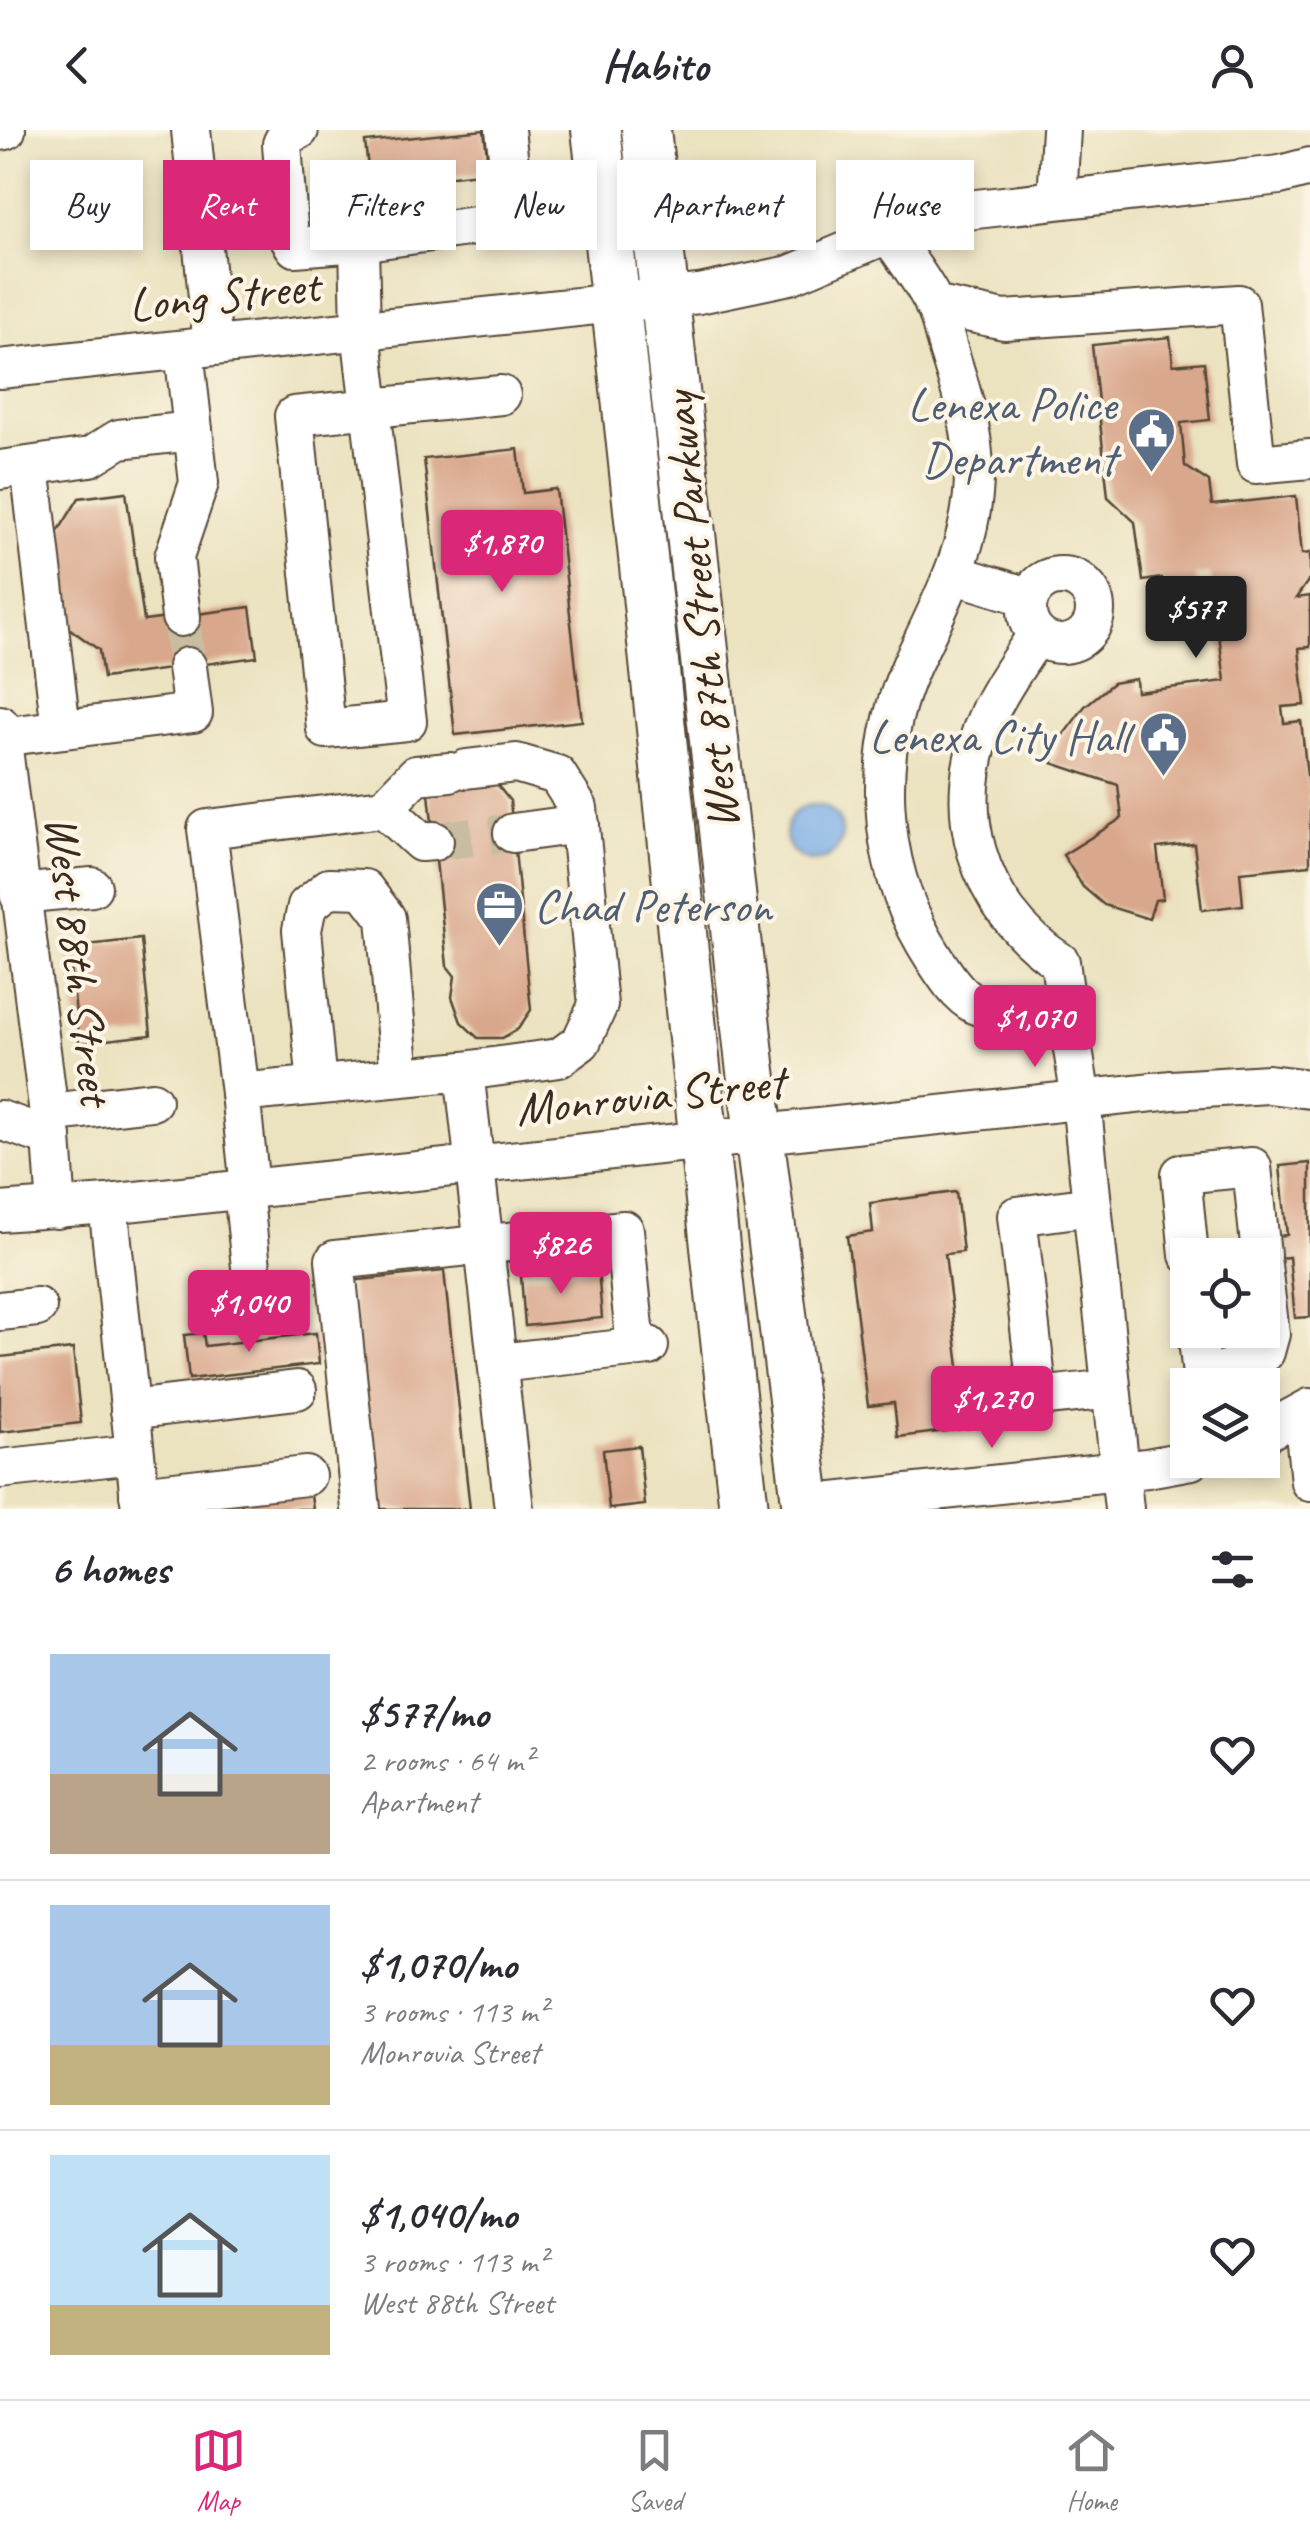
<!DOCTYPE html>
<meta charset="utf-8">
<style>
:root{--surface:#fff;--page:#f2f2f3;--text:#2b2b33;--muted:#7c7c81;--line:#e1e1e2;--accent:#db2777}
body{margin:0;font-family:Caveat,sans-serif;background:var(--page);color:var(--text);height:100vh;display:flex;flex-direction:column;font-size:38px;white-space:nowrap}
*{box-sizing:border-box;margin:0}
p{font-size:32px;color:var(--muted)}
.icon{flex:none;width:55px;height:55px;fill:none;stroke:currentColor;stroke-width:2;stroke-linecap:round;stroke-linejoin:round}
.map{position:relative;height:1379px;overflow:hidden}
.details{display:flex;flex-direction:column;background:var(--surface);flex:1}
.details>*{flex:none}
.top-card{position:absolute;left:30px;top:30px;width:1250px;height:90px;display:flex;gap:20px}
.buttons{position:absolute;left:1170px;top:1108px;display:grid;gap:20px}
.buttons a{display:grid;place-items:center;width:110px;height:110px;border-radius:0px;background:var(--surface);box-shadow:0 5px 15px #0003;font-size:50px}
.price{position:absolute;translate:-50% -85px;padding:0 22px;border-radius:10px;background:var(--accent);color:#fff;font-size:32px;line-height:65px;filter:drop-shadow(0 2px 5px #0008)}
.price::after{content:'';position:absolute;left:50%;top:60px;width:30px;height:22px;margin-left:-15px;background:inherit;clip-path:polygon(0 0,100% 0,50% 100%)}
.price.current{background:#222;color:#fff}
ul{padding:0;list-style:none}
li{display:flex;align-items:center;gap:30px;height:250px;padding:0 50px}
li+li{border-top:2px solid var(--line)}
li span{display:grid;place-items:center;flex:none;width:280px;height:200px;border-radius:0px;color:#555}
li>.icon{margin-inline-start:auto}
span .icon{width:120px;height:120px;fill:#fffc;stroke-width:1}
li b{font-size:42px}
h2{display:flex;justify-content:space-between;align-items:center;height:120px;padding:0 50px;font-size:42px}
.tag{padding:0 35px;border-radius:0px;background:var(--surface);box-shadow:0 5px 15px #0003;font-size:35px;line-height:90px}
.tag.current{background:var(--accent);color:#fff}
header{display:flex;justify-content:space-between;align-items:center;height:130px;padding:0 50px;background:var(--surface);font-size:45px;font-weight:700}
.menu{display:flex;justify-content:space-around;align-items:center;height:140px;border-top:2px solid var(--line);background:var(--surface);font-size:28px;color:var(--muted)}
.menu a{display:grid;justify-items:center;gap:5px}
.menu .current{color:var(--accent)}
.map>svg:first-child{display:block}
</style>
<header><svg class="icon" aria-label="back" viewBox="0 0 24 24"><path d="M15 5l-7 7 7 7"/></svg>Habito<svg class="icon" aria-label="person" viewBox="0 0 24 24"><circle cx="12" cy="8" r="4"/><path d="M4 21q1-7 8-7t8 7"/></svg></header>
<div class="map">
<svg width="1310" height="1379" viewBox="0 0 1310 1379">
<rect width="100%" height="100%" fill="#fcf5e5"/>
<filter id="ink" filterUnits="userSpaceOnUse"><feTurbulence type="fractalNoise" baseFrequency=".01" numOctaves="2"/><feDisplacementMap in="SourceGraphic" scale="20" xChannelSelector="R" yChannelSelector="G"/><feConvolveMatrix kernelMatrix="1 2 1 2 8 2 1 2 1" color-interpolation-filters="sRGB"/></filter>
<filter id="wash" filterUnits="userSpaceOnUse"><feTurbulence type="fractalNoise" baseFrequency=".0048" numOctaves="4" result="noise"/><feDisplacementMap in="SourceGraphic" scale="40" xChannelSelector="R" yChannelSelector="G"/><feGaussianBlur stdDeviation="2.25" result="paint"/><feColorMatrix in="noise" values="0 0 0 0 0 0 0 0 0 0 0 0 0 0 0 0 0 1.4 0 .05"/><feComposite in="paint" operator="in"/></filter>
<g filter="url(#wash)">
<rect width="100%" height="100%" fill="#ebe2c0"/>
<circle fill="#7aade7" stroke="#5a6c82" stroke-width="2.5" cx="814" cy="703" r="28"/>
<g id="blocks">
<g fill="#d9a78c">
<path d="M 484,0 L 489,42 L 370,55 L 365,12 Z"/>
<path d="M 1170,207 L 1173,235 L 1204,232 L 1210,290 L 1181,293 L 1185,336 L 1209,352 L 1212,375 L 1296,366 L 1302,424 L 1310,423 L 1310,448 L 1296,468 L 1310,466 L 1310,517 L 1299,518 L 1305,575 L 1282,577 L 1284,593 L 1301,591 L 1310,673 L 1310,735 L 1240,742 L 1243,775 L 1202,780 L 1194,714 L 1157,718 L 1163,769 L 1155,770 L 1149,789 L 1104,775 L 1083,757 L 1063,725 L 1122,688 L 1118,655 L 1052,633 L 1061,608 L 1085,576 L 1113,553 L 1136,549 L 1137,562 L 1225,551 L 1211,444 L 1196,446 L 1198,465 L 1165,469 L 1162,448 L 1143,451 L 1135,392 L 1108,367 L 1092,215 Z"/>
<path d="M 518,319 L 523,363 L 556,359 L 582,591 L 455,605 L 424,329 Z"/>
<path d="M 126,362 L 144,491 L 250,477 L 257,527 L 103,548 L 99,520 L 66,496 L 54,408 L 79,368 Z"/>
<path d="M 495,652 L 510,671 L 531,880 L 518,899 L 502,908 L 478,908 L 461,892 L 452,867 L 455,846 L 447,836 L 428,654 Z"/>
<path d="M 141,809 L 151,905 L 79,913 L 69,817 Z"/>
<path d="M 1310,1033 L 1310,1187 L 1295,1188 L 1289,1127 L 1280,1128 L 1278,1106 L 1287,1105 L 1280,1036 Z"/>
<path d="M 956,1062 L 963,1122 L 945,1124 L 960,1245 L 971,1244 L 978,1297 L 898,1307 L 894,1273 L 868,1276 L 847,1106 L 873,1102 L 870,1073 Z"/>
<path d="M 598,1139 L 602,1188 L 525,1196 L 521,1146 Z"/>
<path d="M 444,1141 L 470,1379 L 375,1379 L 350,1151 Z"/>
<path d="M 203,1203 L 205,1216 L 316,1203 L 319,1234 L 189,1249 L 184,1205 Z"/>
<path d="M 73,1219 L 81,1293 L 0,1302 L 0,1227 Z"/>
<path d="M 639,1316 L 645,1375 L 609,1379 L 603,1320 Z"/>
<path d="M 310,1358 L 313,1379 L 242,1379 L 240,1365 Z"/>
</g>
</g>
</g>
<g filter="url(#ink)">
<use href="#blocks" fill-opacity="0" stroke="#554636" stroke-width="2.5"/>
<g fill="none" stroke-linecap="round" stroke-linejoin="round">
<g stroke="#c8bda0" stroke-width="38" stroke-dasharray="38 19" stroke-linecap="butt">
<path d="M 181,487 L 187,537"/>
<path d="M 434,711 L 513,703"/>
</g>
<defs>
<g id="minor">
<path d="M 191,0 L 213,216"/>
<path d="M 299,0 L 287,4 L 282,14 L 289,108 L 295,117 L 359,112 L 361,201 L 407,591 L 326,599 L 294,286 L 501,265"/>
<path d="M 0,1 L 6,0"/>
<path d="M 1057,69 L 1061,0"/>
<path d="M 889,105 C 905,127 923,151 935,175 C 941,189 944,205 948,219 C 961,260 974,300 974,344 C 974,414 940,474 911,536 C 872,622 877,731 925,813 C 972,892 979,883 1066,875 L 1081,970 L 1124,1379"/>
<path d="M 359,112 L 482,95 L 506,84 L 513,66 L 505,0"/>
<path d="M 934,175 L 1004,190 L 1239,174 L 1256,334 L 1310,329"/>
<path d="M 0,239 L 699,164 L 790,145 L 907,96 L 967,80 L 1280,45 L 1310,37"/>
<path d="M 30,336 L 61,599"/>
<path d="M 0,340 L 90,327 L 119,309 L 193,301"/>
<path d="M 954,444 L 1028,467"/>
<circle cx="1061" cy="480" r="34"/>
<path d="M 181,487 L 174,427 L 199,353 L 184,220"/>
<path d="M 1037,505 C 1020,531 1002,555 989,583 C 946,676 976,777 1060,832 L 1066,875"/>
<path d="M 0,595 L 52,1008 L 57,1079"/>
<path d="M 0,607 L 193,583 L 187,537"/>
<path d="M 384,678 L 421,712 L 434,711"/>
<path d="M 513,703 L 580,694"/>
<path d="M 19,764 L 92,757"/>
<path d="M 464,941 L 559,928 L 581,912 L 598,875 L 578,678 L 557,645 L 516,633 L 466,639"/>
<path d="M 317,955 L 302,800 L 307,776 L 329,758 L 364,759 L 386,788 L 400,947"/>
<path d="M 240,963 L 207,699 L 384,678 L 416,645 L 450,642"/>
<path d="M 49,983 L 152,971"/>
<path d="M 0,990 L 52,1008"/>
<path d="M 250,1058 L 240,963 L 464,941 L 514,1379"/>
<path d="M 243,1059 L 253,1157"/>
<path d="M 108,1074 L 141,1379"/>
<path d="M 1092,1076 L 1017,1086 L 1038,1267 L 1111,1259"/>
<path d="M 0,1082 L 108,1074 L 1172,960 L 1268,954 L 1310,959"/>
<path d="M 1189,1125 L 1181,1044 L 1252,1037 L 1261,1125"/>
<path d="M 0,1181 L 37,1177"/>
<path d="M 1197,1200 L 1203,1255"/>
<path d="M 498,1233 L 649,1216"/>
<path d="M 1202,1251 L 1265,1222 L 1270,1204 L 1262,1135"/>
<path d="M 130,1280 L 297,1260"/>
<path d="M 1303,1283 L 1310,1352"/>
<path d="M 1262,1304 L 1310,1278"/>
<path d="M 0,1339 L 134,1324"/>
<path d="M 139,1365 L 306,1346"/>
<path d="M 806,1375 L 1147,1338 L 1191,1330"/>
<path d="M 361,1379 L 335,1130 L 624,1100 L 636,1217"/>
</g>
<g id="major">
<path d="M 596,0 C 650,459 691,920 744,1379"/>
<path d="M 646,0 L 750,933 L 807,1379"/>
</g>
</defs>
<use href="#minor" stroke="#554636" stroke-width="42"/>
<use href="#major" stroke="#554636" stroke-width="52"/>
<use href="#minor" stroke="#fff" stroke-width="38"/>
<use href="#major" stroke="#fff" stroke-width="48"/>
</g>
</g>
<defs>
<symbol id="civic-pin" viewBox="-11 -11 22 30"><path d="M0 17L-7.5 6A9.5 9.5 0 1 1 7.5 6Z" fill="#5c6f8a" stroke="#fcf5e5"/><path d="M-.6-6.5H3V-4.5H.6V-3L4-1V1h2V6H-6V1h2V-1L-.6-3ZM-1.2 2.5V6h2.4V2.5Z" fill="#fff"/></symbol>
<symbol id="office-pin" viewBox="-11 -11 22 30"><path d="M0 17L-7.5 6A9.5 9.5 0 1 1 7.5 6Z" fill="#5c6f8a" stroke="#fcf5e5"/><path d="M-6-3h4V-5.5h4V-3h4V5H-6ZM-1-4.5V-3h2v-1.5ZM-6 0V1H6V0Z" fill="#fff"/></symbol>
</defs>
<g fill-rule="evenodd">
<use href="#civic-pin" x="1124" y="274" width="55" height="75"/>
<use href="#civic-pin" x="1136" y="578" width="55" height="75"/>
<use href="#office-pin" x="472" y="748" width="55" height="75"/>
</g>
<g text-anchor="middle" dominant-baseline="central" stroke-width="8" stroke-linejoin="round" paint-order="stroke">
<g font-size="48" fill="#3b2a1e" stroke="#fcf5e5">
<text transform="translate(224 165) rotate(-6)">Long Street</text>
<text transform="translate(700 481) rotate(-96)">West 87th Street Parkway</text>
<text transform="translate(79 830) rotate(83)">West 88th Street</text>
<text transform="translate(650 965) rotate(-6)">Monrovia Street</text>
</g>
<g font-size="48" fill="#4e5e75" stroke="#fcf5e5" text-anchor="end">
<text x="1116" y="274">Lenexa Police<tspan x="1116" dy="55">Department</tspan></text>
<text x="1128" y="606">Lenexa City Hall</text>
<text x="534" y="776" text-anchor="start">Chad Peterson</text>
</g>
</g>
</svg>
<div class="buttons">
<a><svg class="icon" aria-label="locate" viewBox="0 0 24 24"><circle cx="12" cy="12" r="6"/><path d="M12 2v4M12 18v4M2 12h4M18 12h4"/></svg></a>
<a><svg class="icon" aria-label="layers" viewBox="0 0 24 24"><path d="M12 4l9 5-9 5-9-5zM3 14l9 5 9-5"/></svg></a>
</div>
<b class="price" style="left:502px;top:465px">$1,870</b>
<b class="price current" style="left:1196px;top:531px">$577</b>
<b class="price" style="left:1035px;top:940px">$1,070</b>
<b class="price" style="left:561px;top:1167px">$826</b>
<b class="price" style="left:249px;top:1225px">$1,040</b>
<b class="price" style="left:992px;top:1321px">$1,270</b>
<div class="top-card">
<a class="tag">Buy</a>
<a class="tag current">Rent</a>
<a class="tag">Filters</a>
<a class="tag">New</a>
<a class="tag">Apartment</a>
<a class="tag">House</a>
</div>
</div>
<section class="details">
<h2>6 homes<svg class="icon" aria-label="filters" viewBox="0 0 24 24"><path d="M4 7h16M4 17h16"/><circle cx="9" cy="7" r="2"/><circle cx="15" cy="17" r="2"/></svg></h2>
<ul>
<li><span style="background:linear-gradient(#a9c7e8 60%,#b9a48a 0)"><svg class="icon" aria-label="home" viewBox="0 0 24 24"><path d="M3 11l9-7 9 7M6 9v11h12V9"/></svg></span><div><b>$577/mo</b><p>2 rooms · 64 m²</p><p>Apartment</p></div><svg class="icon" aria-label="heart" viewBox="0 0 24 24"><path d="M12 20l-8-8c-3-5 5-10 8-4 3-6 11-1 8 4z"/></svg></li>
<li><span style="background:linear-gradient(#a9c7e8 70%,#c2b280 0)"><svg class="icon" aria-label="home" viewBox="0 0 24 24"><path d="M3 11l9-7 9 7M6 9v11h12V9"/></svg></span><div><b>$1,070/mo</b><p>3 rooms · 113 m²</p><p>Monrovia Street</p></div><svg class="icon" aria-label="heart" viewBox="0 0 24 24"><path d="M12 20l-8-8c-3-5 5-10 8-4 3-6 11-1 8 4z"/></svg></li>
<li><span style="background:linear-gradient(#bfe0f5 75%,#c2b280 0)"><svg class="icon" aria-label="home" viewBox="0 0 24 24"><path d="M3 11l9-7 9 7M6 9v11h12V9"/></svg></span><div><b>$1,040/mo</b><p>3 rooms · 113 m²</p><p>West 88th Street</p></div><svg class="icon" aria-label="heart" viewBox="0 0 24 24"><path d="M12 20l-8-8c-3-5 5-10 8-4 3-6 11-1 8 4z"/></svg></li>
</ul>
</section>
<nav class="menu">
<a class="current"><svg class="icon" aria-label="map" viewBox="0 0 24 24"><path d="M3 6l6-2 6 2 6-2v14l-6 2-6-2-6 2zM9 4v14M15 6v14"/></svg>Map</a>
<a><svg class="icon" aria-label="saved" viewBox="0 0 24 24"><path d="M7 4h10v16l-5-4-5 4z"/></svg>Saved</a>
<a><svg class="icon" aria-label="home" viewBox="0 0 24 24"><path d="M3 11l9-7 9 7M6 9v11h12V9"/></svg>Home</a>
</nav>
